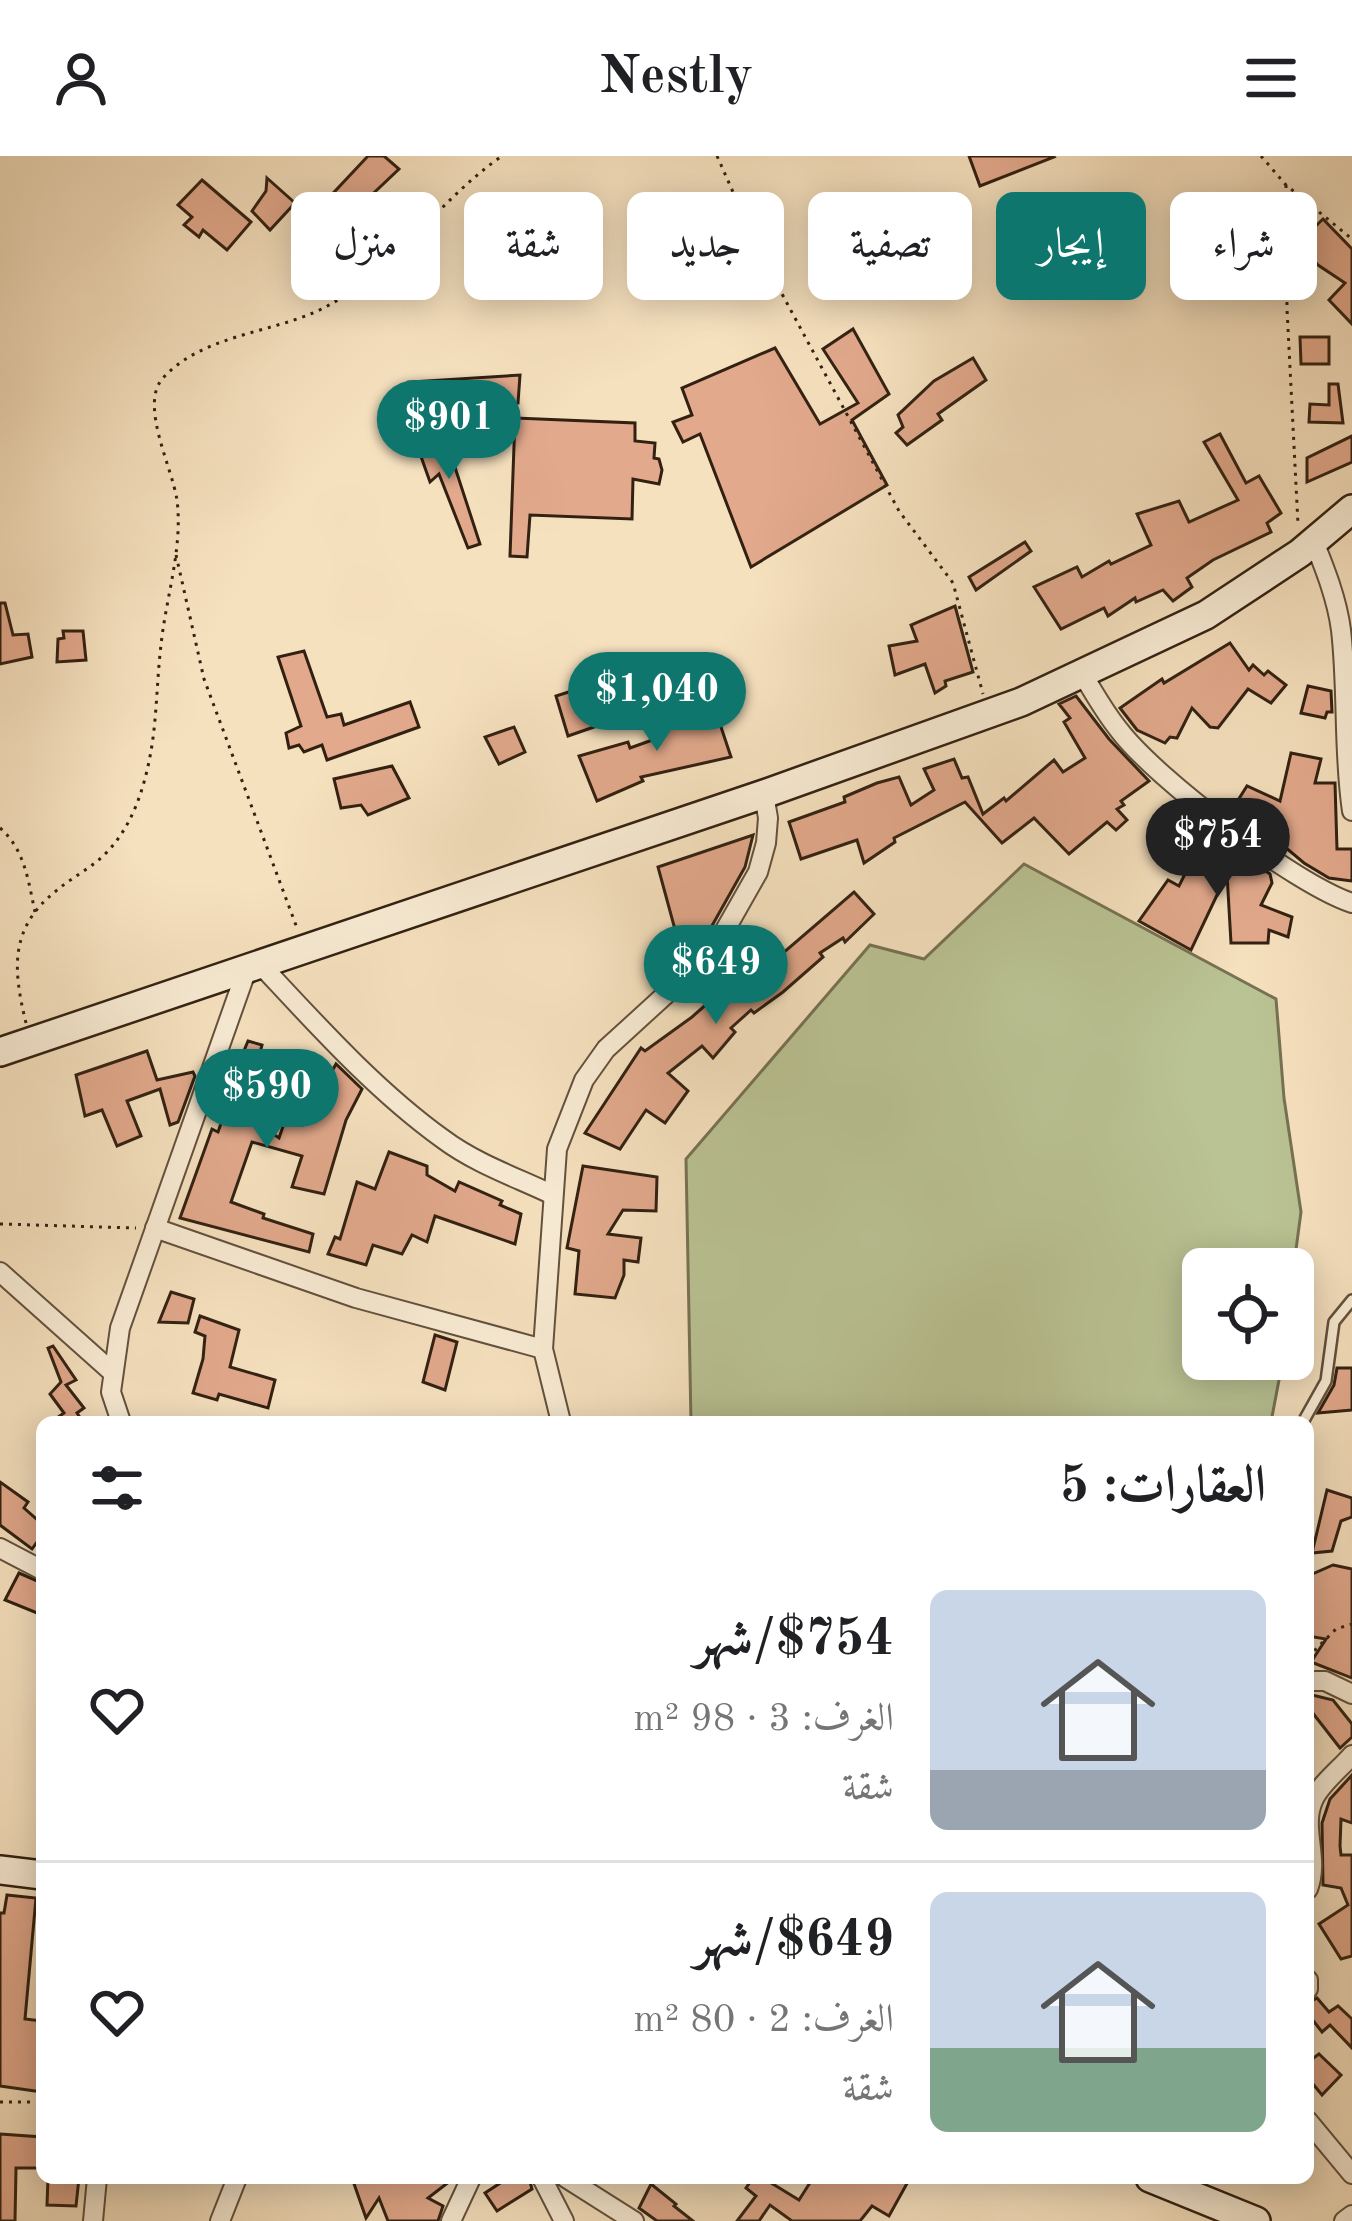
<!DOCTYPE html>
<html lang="ar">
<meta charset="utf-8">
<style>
:root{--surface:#fff;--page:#f2f2f2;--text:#202124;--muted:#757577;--line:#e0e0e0;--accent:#0f766e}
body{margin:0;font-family:"Old Standard TT",Amiri,serif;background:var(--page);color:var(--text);direction:rtl;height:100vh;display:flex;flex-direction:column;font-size:45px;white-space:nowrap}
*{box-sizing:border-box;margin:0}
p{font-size:39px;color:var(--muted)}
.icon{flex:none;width:66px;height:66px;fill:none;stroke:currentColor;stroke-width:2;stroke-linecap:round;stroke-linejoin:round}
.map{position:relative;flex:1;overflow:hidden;direction:ltr}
.side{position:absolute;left:36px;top:1260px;width:1278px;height:768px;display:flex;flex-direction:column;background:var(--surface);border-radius:18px;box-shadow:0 6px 30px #0003;direction:rtl}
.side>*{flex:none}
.top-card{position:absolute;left:36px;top:36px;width:1281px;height:108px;direction:rtl;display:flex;gap:24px}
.buttons{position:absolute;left:1182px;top:1092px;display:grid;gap:24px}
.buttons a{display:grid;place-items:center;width:132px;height:132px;border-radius:18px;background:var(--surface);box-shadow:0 6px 30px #0003;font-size:60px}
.price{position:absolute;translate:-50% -102px;padding:0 27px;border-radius:42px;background:var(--accent);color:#fff;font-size:39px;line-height:78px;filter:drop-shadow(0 3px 6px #0008)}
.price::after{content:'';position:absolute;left:50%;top:72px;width:36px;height:27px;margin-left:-18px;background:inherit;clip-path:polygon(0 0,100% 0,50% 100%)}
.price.current{background:#222;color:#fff}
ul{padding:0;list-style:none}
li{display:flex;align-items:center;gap:36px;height:300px;padding:0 48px}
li+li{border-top:3px solid var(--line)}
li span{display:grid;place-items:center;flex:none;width:336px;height:240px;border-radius:18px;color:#555}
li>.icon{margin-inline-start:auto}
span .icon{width:144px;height:144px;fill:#fffc;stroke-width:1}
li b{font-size:51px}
h2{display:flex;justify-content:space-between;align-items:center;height:144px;padding:0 48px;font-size:51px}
.chip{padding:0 42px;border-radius:18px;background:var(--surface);box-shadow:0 6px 30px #0003;font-size:42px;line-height:108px}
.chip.current{background:var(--accent);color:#fff}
header{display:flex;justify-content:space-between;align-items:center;height:156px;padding:0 48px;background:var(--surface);font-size:54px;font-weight:700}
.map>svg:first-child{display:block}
</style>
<header><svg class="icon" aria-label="menu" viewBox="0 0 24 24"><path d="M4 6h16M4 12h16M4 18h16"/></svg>Nestly<svg class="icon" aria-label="person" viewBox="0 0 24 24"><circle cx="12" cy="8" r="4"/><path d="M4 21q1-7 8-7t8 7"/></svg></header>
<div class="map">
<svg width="1352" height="2065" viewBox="0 0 1352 2065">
<rect width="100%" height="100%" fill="#f6e1bf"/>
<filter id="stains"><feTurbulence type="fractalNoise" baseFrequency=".00167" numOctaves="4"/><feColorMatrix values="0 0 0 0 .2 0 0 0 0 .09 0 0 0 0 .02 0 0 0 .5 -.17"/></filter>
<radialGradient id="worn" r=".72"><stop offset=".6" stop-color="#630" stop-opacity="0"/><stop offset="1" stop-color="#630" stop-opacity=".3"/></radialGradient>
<path fill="#bac394" stroke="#767253" stroke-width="3" d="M 1024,708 L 1276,843 L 1284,942 L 1301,1056 L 1293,1116 L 1203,1113 L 1203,1203 L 1283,1203 L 1271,1266 L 691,1266 L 686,1003 L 870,789 L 924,803 Z"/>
<g fill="#e2a98c" stroke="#322112" stroke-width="3">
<path d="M 368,0 L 384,0 L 399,13 L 343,66 L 323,48 Z"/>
<path d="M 969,0 L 1053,0 L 1054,1 L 980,30 Z"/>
<path d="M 267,22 L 295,47 L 270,74 L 252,55 L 266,35 Z"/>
<path d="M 202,24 L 251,66 L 227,94 L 203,74 L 199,81 L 184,69 L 192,61 L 178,49 Z"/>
<path d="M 1323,63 L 1352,93 L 1352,168 L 1329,144 L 1345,127 L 1318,109 L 1297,88 Z"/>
<path d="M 853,173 L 889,238 L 852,264 L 887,329 L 751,411 L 700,278 L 683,286 L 673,266 L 692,259 L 682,232 L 775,192 L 820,268 L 858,247 L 823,193 Z"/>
<path d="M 1300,181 L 1329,181 L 1329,208 L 1301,208 Z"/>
<path d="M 973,202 L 986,224 L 938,258 L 942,264 L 907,289 L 896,277 L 903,271 L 898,259 L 934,225 Z"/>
<path d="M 520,219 L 518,247 L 420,252 L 409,226 Z"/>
<path d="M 1329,228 L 1338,228 L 1343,267 L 1309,266 L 1310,248 L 1329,249 Z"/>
<path d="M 515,262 L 635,267 L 635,285 L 655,287 L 654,302 L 659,303 L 662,314 L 659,328 L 633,323 L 632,363 L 530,359 L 527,401 L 510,400 Z"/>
<path d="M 456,278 L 457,289 L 449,293 L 480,388 L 468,392 L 439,318 L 430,326 L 418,292 L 443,279 Z"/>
<path d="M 1220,278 L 1246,327 L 1259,320 L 1281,357 L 1267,367 L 1271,376 L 1213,404 L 1187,422 L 1192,431 L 1173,445 L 1163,434 L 1136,446 L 1135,442 L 1108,460 L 1104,452 L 1061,473 L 1034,431 L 1077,411 L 1082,421 L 1109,405 L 1111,408 L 1151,389 L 1137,358 L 1179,345 L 1189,366 L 1238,344 L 1204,286 Z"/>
<path d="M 1352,280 L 1352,306 L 1307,326 L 1307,302 Z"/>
<path d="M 1025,386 L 1031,395 L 976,434 L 969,421 Z"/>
<path d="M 0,447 L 5,447 L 13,479 L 28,478 L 32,501 L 0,508 Z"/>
<path d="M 955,450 L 973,516 L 945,525 L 946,530 L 935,537 L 925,508 L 895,519 L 889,490 L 917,485 L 911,469 Z"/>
<path d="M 63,475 L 83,475 L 86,504 L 57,506 L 58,483 L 64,482 Z"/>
<path d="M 1230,487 L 1249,514 L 1253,509 L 1264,519 L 1268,515 L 1286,529 L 1271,547 L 1248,533 L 1218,572 L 1210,571 L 1192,552 L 1177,582 L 1170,581 L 1165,587 L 1137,574 L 1120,552 L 1162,523 L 1164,527 Z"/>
<path d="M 304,495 L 327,561 L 341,558 L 344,569 L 410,546 L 419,571 L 327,604 L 322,589 L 304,596 L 299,589 L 289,592 L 286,577 L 301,570 L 278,501 Z"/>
<path d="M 603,525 L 620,562 L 568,580 L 556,540 Z"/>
<path d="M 1308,530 L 1331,535 L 1332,556 L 1327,556 L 1325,562 L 1301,557 Z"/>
<path d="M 1076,540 L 1109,583 L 1149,625 L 1121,645 L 1124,649 L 1117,653 L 1127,664 L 1116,674 L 1107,666 L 1069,698 L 1034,662 L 1002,687 L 965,646 L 894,682 L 895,686 L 864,707 L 857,684 L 801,703 L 789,666 L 845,646 L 844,641 L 877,627 L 899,621 L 911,649 L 934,634 L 924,613 L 954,603 L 962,622 L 968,621 L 983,658 L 1004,642 L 1006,645 L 1054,604 L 1063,616 L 1085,602 L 1064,566 L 1070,562 L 1059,548 Z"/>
<path d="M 715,553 L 731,601 L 641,621 L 643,625 L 597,645 L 579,600 L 628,586 L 630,592 L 658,582 L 654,570 Z"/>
<path d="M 514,571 L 525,596 L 499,608 L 485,581 Z"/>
<path d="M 1291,597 L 1321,603 L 1315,627 L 1335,627 L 1337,693 L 1352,693 L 1352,725 L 1329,722 L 1304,707 L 1235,649 L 1247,630 L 1280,645 Z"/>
<path d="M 392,610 L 409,642 L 368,659 L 361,649 L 341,652 L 334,623 Z"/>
<path d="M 753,679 L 745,711 L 709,775 L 683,803 L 658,711 Z"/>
<path d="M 1216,680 L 1270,718 L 1272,727 L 1261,749 L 1292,761 L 1288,781 L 1269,774 L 1268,787 L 1231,787 L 1227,718 L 1191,794 L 1139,765 L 1168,724 L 1179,730 L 1187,714 L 1194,717 Z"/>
<path d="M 854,736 L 874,758 L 845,786 L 843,782 L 820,797 L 823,801 L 783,836 L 754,857 L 751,854 L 731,872 L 735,876 L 713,902 L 702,890 L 668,917 L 688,935 L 665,967 L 646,954 L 620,993 L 585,977 L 641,892 L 645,895 L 692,861 L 733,825 L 780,796 L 782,798 Z"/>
<path d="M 248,885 L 262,889 L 253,923 L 283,897 L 254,965 L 279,982 L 286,962 L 302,969 L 336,908 L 362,933 L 346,964 L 324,1038 L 292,1031 L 302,1000 L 252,986 L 231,1046 L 264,1058 L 263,1062 L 313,1078 L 309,1096 L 180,1062 L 212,973 L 218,976 L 232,937 L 227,936 Z"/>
<path d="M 147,895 L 157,924 L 193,916 L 195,920 L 178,966 L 170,969 L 160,933 L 127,945 L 141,980 L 117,990 L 102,954 L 85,960 L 76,919 Z"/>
<path d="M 389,996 L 427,1010 L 427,1019 L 455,1035 L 459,1026 L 502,1045 L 500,1049 L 521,1058 L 515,1088 L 435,1060 L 427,1086 L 412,1079 L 402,1098 L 373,1089 L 366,1109 L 328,1098 L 335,1081 L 340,1083 L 357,1026 L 375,1033 Z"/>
<path d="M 583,1010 L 657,1021 L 656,1055 L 623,1054 L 608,1078 L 641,1082 L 638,1106 L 624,1104 L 624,1119 L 615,1142 L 575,1138 L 579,1095 L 567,1092 Z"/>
<path d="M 171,1136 L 194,1143 L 188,1167 L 159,1166 Z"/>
<path d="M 200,1160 L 239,1174 L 230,1211 L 275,1224 L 268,1252 L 219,1238 L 217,1244 L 193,1237 L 203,1203 L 205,1180 L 195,1176 Z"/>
<path d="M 435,1179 L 457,1186 L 445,1234 L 423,1226 Z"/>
<path d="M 53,1190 L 76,1224 L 66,1229 L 84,1252 L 77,1257 L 83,1266 L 51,1266 L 64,1257 L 50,1238 L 61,1226 L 48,1192 Z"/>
<path d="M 1337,1212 L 1352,1212 L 1352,1254 L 1318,1257 L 1334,1229 Z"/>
<path d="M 0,1326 L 28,1346 L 24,1352 L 42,1368 L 42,1379 L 32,1393 L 0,1369 Z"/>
<path d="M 1327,1334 L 1352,1342 L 1352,1361 L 1341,1365 L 1332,1395 L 1312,1397 Z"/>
<path d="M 1333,1409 L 1352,1413 L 1352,1522 L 1311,1506 L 1326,1483 L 1308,1480 L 1308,1420 Z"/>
<path d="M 19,1417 L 42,1427 L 42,1459 L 5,1444 Z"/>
<path d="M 1308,1538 L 1333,1544 L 1352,1568 L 1352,1581 L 1340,1592 L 1308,1551 Z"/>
<path d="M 1352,1619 L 1352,1667 L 1341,1663 L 1340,1690 L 1341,1699 L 1352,1699 L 1352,1800 L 1341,1803 L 1319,1768 L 1348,1749 L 1341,1732 L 1323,1729 L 1322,1667 L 1330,1643 Z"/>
<path d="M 7,1739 L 36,1742 L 25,1863 L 42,1865 L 42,1936 L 0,1930 L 0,1757 L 4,1757 Z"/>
<path d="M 1317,1842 L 1329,1856 L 1338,1850 L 1352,1863 L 1352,1892 L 1330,1869 L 1322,1876 L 1308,1858 L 1308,1847 Z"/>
<path d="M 1319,1898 L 1341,1919 L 1322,1939 L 1308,1922 L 1308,1906 Z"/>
<path d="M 0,1978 L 42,1981 L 42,2012 L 16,2012 L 15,2065 L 0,2065 Z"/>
<path d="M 48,2022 L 79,2022 L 76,2050 L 47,2049 Z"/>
<path d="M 352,2022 L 454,2022 L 428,2042 L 443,2050 L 438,2065 L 388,2065 L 379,2042 L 366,2062 Z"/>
<path d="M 508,2022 L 529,2022 L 532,2033 L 497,2055 L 485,2037 Z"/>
<path d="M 753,2022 L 763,2022 L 799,2044 L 813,2022 L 910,2022 L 889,2060 L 872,2050 L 860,2065 L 792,2065 L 770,2049 L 759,2065 L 737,2065 L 756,2040 L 746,2032 Z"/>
<path d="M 651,2028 L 676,2048 L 674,2050 L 693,2065 L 657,2065 L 639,2052 Z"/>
</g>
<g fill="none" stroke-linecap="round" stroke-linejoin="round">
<defs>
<path id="lane" d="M 1303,1266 L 1326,1225 L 1334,1166 L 1352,1144"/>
<g id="street">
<path d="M 1313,383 C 1325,413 1337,443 1341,474 C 1348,534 1343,595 1352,655"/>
<path d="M 1083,519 C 1094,537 1105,557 1119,574 C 1156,623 1295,728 1352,747"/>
<path d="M 260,808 C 317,869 375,934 443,983 C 475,1007 515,1021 551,1038"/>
<path d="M 155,1072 L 356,1142 L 543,1193"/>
<path d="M 0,1116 L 111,1215"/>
<path d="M 121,1266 L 111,1236 L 120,1172 L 247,813"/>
<path d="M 561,1266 L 543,1193 L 557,993 L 584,924 L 606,893 L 686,820 L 720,783 L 758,716 L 766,687 L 768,662 L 764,638"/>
<path d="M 0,1392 L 42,1414"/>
<path d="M 1308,1525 L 1325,1525 L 1352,1538"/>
<path d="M 1308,1733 C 1320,1702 1301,1673 1313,1645 C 1319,1629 1341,1612 1352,1599"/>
<path d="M 1308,1824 L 1308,1833"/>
<path d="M 1308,1965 L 1352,2018"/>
<path d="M 542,2022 L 564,2065"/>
<path d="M 566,2022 L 634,2065"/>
<path d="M 93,2065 L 97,2022"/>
<path d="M 220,2065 L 237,2022"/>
<path d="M 451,2065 L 471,2022"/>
<path d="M 1344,2065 L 1352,2059"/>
</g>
<g id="secondary">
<path d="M 0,896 L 764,638 L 1021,546 L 1206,459 L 1300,397 L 1352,353"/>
<path d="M 0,1714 L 42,1719"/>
<path d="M 1150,2022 L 1256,2065"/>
</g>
</defs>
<use href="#lane" stroke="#63513d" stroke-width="14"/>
<use href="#street" stroke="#63513d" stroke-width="22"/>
<use href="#secondary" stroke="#322112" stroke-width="32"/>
<g stroke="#322112" stroke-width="3" stroke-dasharray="3 6" stroke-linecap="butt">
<path d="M 717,0 L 761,99 L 899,355 L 953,427 L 983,538"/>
<path d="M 1261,0 L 1286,29 L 1352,83"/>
<path d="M 1286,29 L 1287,153 L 1298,368"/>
<path d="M 176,399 L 204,523 L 297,772"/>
<path d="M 0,672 C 25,694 28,724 35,756"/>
<path d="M 26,867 C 13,814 9,772 56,735 C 72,721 92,712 107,696 C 134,668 146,627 152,589 C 157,556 157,522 161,489 C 166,441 183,392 177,344 C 172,311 139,248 163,222 C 200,181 266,177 313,157 C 390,123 434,47 502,0"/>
<path d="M 0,1068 L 136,1072"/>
<path d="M 1308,1501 L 1336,1473 L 1352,1468"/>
<path d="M 0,1946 L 42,1946"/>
</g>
<use href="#lane" stroke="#f9ecd5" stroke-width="9"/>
<use href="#street" stroke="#f9ecd5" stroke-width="18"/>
<use href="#secondary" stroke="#f9ecd5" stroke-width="27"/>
</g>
<rect width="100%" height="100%" filter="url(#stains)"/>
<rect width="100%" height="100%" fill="url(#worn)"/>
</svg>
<div class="buttons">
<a><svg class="icon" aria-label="locate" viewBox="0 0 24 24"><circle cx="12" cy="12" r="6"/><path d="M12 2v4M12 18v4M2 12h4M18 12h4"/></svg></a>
</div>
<b class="price" style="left:449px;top:326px">$901</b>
<b class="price" style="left:657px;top:598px">$1,040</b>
<b class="price current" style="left:1218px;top:744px">$754</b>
<b class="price" style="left:716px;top:871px">$649</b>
<b class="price" style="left:267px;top:995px">$590</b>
<div class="top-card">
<a class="chip">شراء</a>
<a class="chip current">إيجار</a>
<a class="chip">تصفية</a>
<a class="chip">جديد</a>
<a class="chip">شقة</a>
<a class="chip">منزل</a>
</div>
<section class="side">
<h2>العقارات: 5<svg class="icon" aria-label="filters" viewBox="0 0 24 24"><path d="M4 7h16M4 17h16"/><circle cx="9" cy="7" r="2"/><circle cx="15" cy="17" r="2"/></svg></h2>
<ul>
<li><span style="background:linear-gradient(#c9d6e8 75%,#9aa5b1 0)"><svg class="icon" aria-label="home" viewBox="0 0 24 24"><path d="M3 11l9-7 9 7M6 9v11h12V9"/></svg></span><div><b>$754/شهر</b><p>الغرف: 3 · 98 m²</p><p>شقة</p></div><svg class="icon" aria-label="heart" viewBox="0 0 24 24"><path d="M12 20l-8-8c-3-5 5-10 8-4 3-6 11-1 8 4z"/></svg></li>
<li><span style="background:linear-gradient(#c9d6e8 65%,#7fa58c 0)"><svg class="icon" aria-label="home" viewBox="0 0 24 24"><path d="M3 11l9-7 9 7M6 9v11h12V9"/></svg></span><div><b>$649/شهر</b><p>الغرف: 2 · 80 m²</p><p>شقة</p></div><svg class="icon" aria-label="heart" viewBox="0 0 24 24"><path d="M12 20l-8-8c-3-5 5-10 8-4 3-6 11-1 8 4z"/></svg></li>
</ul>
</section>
</div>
